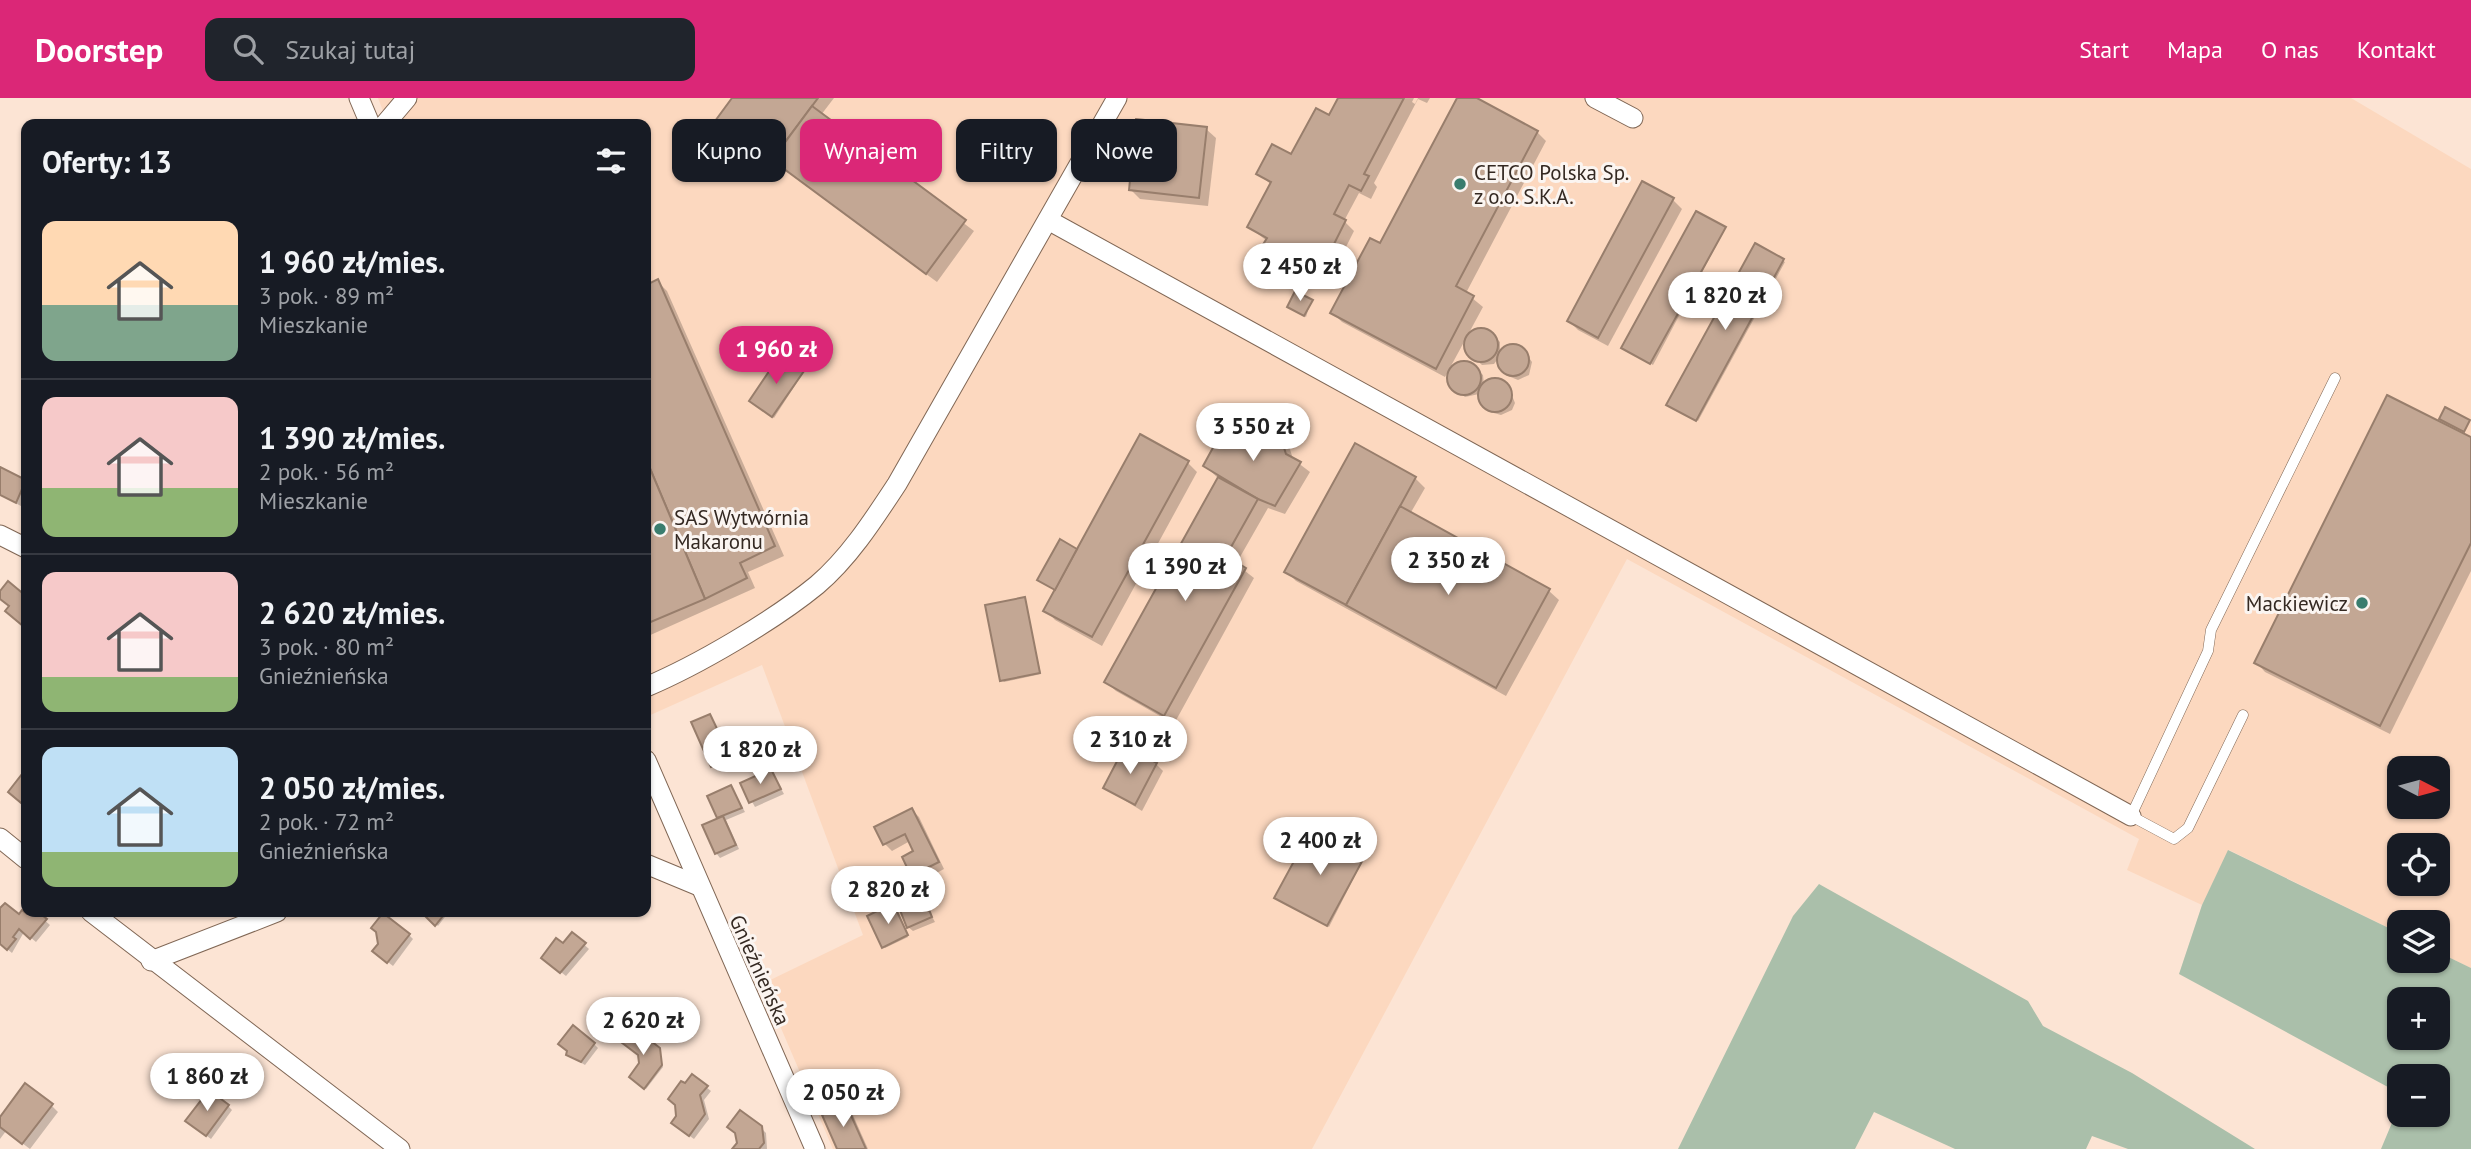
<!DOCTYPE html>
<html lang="pl">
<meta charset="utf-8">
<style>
:root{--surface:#171b24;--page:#20242c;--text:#f1f3f6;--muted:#9ea1a6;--line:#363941;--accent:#db2777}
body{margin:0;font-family:"PT Sans",sans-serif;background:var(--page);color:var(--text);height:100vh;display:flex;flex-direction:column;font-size:26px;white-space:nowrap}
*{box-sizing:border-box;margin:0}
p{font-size:23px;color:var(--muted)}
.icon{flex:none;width:38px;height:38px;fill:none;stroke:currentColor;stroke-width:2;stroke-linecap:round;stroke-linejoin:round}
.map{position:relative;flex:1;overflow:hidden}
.sheet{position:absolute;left:21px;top:21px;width:630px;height:798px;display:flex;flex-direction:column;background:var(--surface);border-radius:14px;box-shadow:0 2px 5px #0004}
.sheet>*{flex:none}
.hud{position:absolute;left:672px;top:21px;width:665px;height:63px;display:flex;gap:14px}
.needle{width:46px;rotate:96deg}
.fabs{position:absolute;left:2387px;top:658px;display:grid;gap:14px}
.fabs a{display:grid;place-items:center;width:63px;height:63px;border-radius:14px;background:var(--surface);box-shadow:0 2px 5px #0004;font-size:35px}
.price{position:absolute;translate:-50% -60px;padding:0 16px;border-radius:24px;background:#fff;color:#222;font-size:23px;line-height:46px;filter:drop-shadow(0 2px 4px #0008)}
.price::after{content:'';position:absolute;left:50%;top:42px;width:21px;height:16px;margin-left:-10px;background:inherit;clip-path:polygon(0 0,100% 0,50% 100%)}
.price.on{background:var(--accent);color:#fff}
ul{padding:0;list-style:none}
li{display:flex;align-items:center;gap:21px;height:175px;padding:0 21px}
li+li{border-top:2px solid var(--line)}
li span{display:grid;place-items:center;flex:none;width:196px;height:140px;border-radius:14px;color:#555}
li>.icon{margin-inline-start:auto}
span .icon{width:84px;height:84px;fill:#fffc;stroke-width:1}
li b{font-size:30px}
h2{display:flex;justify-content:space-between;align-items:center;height:84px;padding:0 21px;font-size:30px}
.pill{padding:0 24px;border-radius:14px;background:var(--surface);box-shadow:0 2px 5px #0004;font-size:24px;line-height:63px}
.pill.on{background:var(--accent);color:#fff}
header{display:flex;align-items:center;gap:42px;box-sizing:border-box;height:98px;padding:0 35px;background:var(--accent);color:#fff}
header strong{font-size:33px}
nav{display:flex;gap:38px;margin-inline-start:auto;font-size:24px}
.search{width:490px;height:63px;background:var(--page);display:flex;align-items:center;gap:18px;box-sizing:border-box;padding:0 24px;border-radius:14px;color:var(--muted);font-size:26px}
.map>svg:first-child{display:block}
</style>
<header>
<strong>Doorstep</strong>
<div class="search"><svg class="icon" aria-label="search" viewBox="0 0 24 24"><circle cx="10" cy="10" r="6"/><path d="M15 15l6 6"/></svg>Szukaj tutaj</div>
<nav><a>Start</a><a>Mapa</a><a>O nas</a><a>Kontakt</a></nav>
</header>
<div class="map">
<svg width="2471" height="1051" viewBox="0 0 2471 1051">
<rect width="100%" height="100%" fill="#fce4d4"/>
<path fill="#fcd8bf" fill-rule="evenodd" d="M 378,0 L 2351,0 L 2471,71 L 2471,870 L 2438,854 L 2438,824 L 2399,824 L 2399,835 L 2229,752 L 2202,807 L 2127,772 L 2139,741 L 1627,461 L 1312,1051 L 833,1051 L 762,886 L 863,837 L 762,567 L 646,619 L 646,26 L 388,26 ZM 2399,670 L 2438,670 L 2438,709 L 2399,709 ZM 2399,747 L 2438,747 L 2438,786 L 2399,786 Z"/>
<g fill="#aabfaa" fill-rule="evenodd">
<path d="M 2228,752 L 2399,835 L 2399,863 L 2438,863 L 2438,854 L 2471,870 L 2471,1051 L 2381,1051 L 2399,1008 L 2399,1017 L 2438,1017 L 2438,978 L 2399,978 L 2399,995 L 2179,876 L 2202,807 ZM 2399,901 L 2438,901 L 2438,940 L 2399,940 Z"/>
<path d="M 1819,786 L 2028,903 L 2043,928 L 2132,975 L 2255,1051 L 2128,1051 L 2092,1038 L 2086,1051 L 1955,1051 L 1874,1014 L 1855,1051 L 1678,1051 L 1793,818 Z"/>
</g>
<g fill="#0003">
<path d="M 734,0 L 834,0 L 821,17 L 974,133 L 937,184 L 782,70 L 773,83 L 719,43 L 709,34 Z"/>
<path d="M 1340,0 L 1414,0 L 1412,4 L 1415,6 L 1418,0 L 1430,0 L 1427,5 L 1418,1 L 1374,85 L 1377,89 L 1371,101 L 1359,95 L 1344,123 L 1354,133 L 1342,157 L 1345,161 L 1331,187 L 1309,175 L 1302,189 L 1282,174 L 1287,164 L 1274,157 L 1265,148 L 1267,143 L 1249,129 L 1272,87 L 1258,76 L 1292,59 L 1330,19 Z"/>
<path d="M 1459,0 L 1473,0 L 1537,34 L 1546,43 L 1466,195 L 1483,209 L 1445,279 L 1342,224 L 1333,215 L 1381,148 Z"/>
<path d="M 1206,31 L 1216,40 L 1208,108 L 1140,101 L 1131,92 Z"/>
<path d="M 1672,101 L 1682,111 L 1608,248 L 1578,232 L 1569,223 Z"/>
<path d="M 1725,131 L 1653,267 L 1625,251 Z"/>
<path d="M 1756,148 L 1785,164 L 1698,323 L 1670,308 Z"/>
<path d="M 657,183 L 667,193 L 784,458 L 748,474 L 755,490 L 646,539 L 646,189 Z"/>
<path d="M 1311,203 L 1306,219 L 1290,210 Z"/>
<path d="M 1475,232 L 1486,232 L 1495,239 L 1500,244 L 1500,253 L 1512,247 L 1522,250 L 1532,264 L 1529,277 L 1518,282 L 1508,278 L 1497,262 L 1494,266 L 1482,267 L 1473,259 L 1468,254 L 1467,242 Z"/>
<path d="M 1469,265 L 1483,277 L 1484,287 L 1494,282 L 1509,290 L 1515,305 L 1512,312 L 1501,317 L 1490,314 L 1479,296 L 1465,299 L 1451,287 L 1450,275 L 1459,266 Z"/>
<path d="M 803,275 L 774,320 L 753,305 Z"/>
<path d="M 1278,335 L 1288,345 L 1293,361 L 1310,374 L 1285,416 L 1268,410 L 1236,466 L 1254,480 L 1174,626 L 1116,593 L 1106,584 L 1219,381 L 1205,368 L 1256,341 Z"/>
<path d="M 2471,341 L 2471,473 L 2390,636 L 2265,574 L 2256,564 Z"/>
<path d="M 1188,365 L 1197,374 L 1102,548 L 1055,522 L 1046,512 L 1056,493 L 1039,482 Z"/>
<path d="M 0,371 L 26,384 L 26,397 L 21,408 L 0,397 Z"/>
<path d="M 1415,380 L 1425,390 L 1410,416 L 1549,493 L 1559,502 L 1506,598 L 1296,483 L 1286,473 Z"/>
<path d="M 1024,501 L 1041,576 L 1004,584 L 1002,582 Z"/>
<path d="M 710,618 L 734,665 L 717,672 L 712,668 Z"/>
<path d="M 1156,666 L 1163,673 L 1142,713 L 1105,690 Z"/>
<path d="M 771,673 L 784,696 L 755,709 L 742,686 Z"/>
<path d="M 731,689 L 745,714 L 726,722 L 739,751 L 720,760 L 716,755 L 720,721 L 710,698 Z"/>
<path d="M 912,712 L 919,719 L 944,771 L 920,784 L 913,777 L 915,754 L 910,743 L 892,753 L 885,746 Z"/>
<path d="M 1364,760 L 1329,829 L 1278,801 Z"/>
<path d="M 924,804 L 935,824 L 913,833 L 908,829 Z"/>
<path d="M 894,809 L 908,839 L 885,850 L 884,849 Z"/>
<path d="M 0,813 L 19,819 L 27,819 L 35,814 L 50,827 L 36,844 L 24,834 L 12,855 L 0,845 Z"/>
<path d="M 423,814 L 446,814 L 448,815 L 438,828 Z"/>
<path d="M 523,814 L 533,814 L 529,819 Z"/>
<path d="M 572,836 L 589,851 L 566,878 L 548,864 Z"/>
<path d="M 409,837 L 413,841 L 393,868 L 379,857 Z"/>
<path d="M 594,946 L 598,950 L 585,967 L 568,957 Z"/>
<path d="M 659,951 L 663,969 L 646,991 L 631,979 Z"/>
<path d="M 706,989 L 711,993 L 704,1002 L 709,1021 L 694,1041 L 677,1029 L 678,1018 Z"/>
<path d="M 51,1007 L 58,1014 L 30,1051 L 6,1033 L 0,1041 L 0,1021 Z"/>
<path d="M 228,1008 L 232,1012 L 211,1041 L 192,1027 Z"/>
<path d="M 845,1008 L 852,1015 L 868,1051 L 839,1051 Z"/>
<path d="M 761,1030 L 766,1035 L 767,1051 L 734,1051 Z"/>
</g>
<g fill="#c3a794" stroke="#987e6c" stroke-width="2">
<path d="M 732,0 L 818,0 L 762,75 L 707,34 Z"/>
<path d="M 1338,0 L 1404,0 L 1364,76 L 1369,78 L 1361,93 L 1349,87 L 1334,116 L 1346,122 L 1333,148 L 1337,150 L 1322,179 L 1299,167 L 1292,181 L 1280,174 L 1287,161 L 1262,148 L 1267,140 L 1247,129 L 1271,84 L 1256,76 L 1272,46 L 1291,56 L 1316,10 L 1329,17 Z"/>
<path d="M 1457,0 L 1477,0 L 1538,33 L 1456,188 L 1474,198 L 1436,271 L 1330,215 L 1370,140 L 1380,145 Z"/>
<path d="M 812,8 L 966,122 L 926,176 L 772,62 Z"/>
<path d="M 1136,21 L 1207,29 L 1199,100 L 1129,92 Z"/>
<path d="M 1642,83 L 1674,100 L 1598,240 L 1567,223 Z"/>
<path d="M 1696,113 L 1726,129 L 1650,266 L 1621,250 Z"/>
<path d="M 1755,145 L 1784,161 L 1696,323 L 1666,307 Z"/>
<path d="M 658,181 L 775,448 L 740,465 L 747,480 L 705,501 L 646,361 L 646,187 Z"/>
<path d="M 1295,193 L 1313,202 L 1304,218 L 1287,209 Z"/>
<circle cx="1481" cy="247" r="17"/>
<circle cx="1513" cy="262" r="16"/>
<path d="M 780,257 L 804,273 L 772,319 L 749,303 Z"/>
<circle cx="1464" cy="280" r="17"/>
<circle cx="1495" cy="297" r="17"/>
<path d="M 2387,297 L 2471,339 L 2471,445 L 2380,628 L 2254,565 Z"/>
<path d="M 2445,309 L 2470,322 L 2464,334 L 2439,321 Z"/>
<path d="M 1227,324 L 1257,339 L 1279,334 L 1286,356 L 1301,364 L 1275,408 L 1258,401 L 1203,368 Z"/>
<path d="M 1140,336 L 1189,363 L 1092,539 L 1043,513 Z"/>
<path d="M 1355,345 L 1416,379 L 1346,507 L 1284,474 Z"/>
<path d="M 646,361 L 705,501 L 646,526 Z"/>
<path d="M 0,369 L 26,382 L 16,405 L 0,397 Z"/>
<path d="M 1218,379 L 1258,401 L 1226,458 L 1246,470 L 1164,618 L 1104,584 Z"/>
<path d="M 1400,408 L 1550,491 L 1496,590 L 1346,507 Z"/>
<path d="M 1060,441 L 1077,451 L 1055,492 L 1037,482 Z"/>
<path d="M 8,483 L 26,498 L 26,524 L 23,528 L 5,513 L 9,508 L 0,501 L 0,493 Z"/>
<path d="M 1025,499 L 1040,575 L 1000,583 L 985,507 Z"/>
<path d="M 710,616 L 731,660 L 711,669 L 691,624 Z"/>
<path d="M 1125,648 L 1157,665 L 1135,707 L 1103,690 Z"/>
<path d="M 26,671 L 26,709 L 8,694 Z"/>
<path d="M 771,671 L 781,691 L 749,705 L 740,685 Z"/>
<path d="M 731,687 L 742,710 L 717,720 L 707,698 Z"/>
<path d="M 912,710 L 939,764 L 911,778 L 902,759 L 913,753 L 905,736 L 883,747 L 874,729 Z"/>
<path d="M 723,718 L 736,747 L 715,756 L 702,727 Z"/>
<path d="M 1312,730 L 1365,758 L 1327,828 L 1274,800 Z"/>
<path d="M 925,802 L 932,819 L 907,830 L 900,812 Z"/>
<path d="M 5,805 L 19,816 L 22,812 L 27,816 L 38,814 L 47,821 L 30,841 L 19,831 L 13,839 L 16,841 L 7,852 L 0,846 L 0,810 Z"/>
<path d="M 893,805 L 908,837 L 882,850 L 867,818 Z"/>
<path d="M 421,814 L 446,814 L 435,828 Z"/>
<path d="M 383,815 L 410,836 L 387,865 L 372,853 L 378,846 L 376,834 L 371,830 Z"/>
<path d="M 572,834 L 586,845 L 560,875 L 541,860 L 556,840 L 563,845 Z"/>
<path d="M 573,927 L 595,945 L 581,964 L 566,957 L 567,953 L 558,946 Z"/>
<path d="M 633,929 L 660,950 L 662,967 L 644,991 L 629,979 L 639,965 L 638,957 L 621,944 Z"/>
<path d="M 692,976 L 708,988 L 700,997 L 705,1016 L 689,1038 L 671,1025 L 676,1018 L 675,1007 L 668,1001 L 681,983 L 685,985 Z"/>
<path d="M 25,985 L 53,1006 L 22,1046 L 0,1029 L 0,1019 Z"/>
<path d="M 209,992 L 229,1007 L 206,1038 L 185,1023 Z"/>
<path d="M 846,1006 L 866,1051 L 837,1051 L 822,1017 Z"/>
<path d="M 740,1012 L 762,1028 L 764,1045 L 759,1051 L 732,1051 L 737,1045 L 735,1035 L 727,1029 Z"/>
</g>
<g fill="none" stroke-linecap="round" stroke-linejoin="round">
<defs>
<path id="lane" d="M 2243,617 L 2188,730 L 2174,741 L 2131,718 L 2208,553 L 2211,532 L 2335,280"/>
<g id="street">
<path d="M 359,0 L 370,26"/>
<path d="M 1595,0 L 1633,20"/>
<path d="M 385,26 L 407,0"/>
<path d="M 1048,122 L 2131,718"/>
<path d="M 0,437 L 26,450"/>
<path d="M 646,589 C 698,567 773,523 817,487 C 849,460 874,421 897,386 L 1117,0"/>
<path d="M 646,662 L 815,1051"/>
<path d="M 0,740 L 26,761"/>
<path d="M 646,766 L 699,788"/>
<path d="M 91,814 L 400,1051"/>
<path d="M 151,863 L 277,814"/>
</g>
</defs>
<use href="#lane" stroke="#806755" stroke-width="11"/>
<use href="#street" stroke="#806755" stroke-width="21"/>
<path stroke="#b8a497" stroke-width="3.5" stroke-dasharray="3.5 3.5" stroke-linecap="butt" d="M 646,635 L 650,646"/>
<use href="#lane" stroke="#fff" stroke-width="10"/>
<use href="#street" stroke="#fff" stroke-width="19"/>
</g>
<g fill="#3a7d6e" stroke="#fbf5f1" stroke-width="2.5">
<circle cx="1460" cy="86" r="7"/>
<circle cx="660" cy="431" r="7"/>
<circle cx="2362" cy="505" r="7"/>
</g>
<g text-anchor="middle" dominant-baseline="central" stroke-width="6" stroke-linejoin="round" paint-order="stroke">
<g font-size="21" fill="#342922" stroke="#fbf5f1" text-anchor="start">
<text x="1474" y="74">CETCO Polska Sp.<tspan x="1474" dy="24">z o.o. S.K.A.</tspan></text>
<text x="674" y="419">SAS Wytwórnia<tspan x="674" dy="24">Makaronu</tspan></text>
<text x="2348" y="505" text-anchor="end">Mackiewicz</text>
</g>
<g font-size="21" fill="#342922" stroke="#fbf5f1">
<text transform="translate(760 872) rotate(66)">Gnieźnieńska</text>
</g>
</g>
</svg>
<div class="fabs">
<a><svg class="needle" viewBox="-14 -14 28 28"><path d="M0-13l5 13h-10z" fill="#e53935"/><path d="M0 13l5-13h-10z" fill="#9ea1a6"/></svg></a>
<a><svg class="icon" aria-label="locate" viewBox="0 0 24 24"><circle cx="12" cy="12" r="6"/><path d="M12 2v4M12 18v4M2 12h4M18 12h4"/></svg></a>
<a><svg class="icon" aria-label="layers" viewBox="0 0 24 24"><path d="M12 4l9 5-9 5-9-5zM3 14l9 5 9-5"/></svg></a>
<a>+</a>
<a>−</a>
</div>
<b class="price" style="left:1300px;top:205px">2 450 zł</b>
<b class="price" style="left:1725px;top:234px">1 820 zł</b>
<b class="price on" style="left:776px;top:288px">1 960 zł</b>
<b class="price" style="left:1253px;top:365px">3 550 zł</b>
<b class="price" style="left:1448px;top:499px">2 350 zł</b>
<b class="price" style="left:1185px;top:505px">1 390 zł</b>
<b class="price" style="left:1130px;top:678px">2 310 zł</b>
<b class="price" style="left:760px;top:688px">1 820 zł</b>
<b class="price" style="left:1320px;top:779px">2 400 zł</b>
<b class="price" style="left:888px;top:828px">2 820 zł</b>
<b class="price" style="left:643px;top:959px">2 620 zł</b>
<b class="price" style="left:207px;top:1015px">1 860 zł</b>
<b class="price" style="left:843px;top:1031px">2 050 zł</b>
<div class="hud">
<a class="pill">Kupno</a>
<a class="pill on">Wynajem</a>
<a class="pill">Filtry</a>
<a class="pill">Nowe</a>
</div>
<section class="sheet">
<h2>Oferty: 13<svg class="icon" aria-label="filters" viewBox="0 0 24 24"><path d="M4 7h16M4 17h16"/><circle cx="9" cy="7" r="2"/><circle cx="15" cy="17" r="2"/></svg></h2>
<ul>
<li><span style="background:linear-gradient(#ffd9b3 60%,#7fa58c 0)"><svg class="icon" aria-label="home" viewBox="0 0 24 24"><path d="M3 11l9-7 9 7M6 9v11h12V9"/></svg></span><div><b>1 960 zł/mies.</b><p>3 pok. · 89 m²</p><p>Mieszkanie</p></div></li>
<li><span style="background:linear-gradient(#f6c9c9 65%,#8fb573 0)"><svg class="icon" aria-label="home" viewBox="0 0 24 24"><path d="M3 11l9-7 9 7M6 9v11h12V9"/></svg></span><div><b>1 390 zł/mies.</b><p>2 pok. · 56 m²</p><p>Mieszkanie</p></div></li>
<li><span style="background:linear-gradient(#f6c9c9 75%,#8fb573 0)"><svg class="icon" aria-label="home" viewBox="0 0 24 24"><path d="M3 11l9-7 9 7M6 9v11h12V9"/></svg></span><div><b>2 620 zł/mies.</b><p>3 pok. · 80 m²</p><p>Gnieźnieńska</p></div></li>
<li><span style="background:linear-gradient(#bfe0f5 75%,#8fb573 0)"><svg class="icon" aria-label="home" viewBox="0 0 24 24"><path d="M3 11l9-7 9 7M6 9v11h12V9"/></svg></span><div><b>2 050 zł/mies.</b><p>2 pok. · 72 m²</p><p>Gnieźnieńska</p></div></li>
</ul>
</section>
</div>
